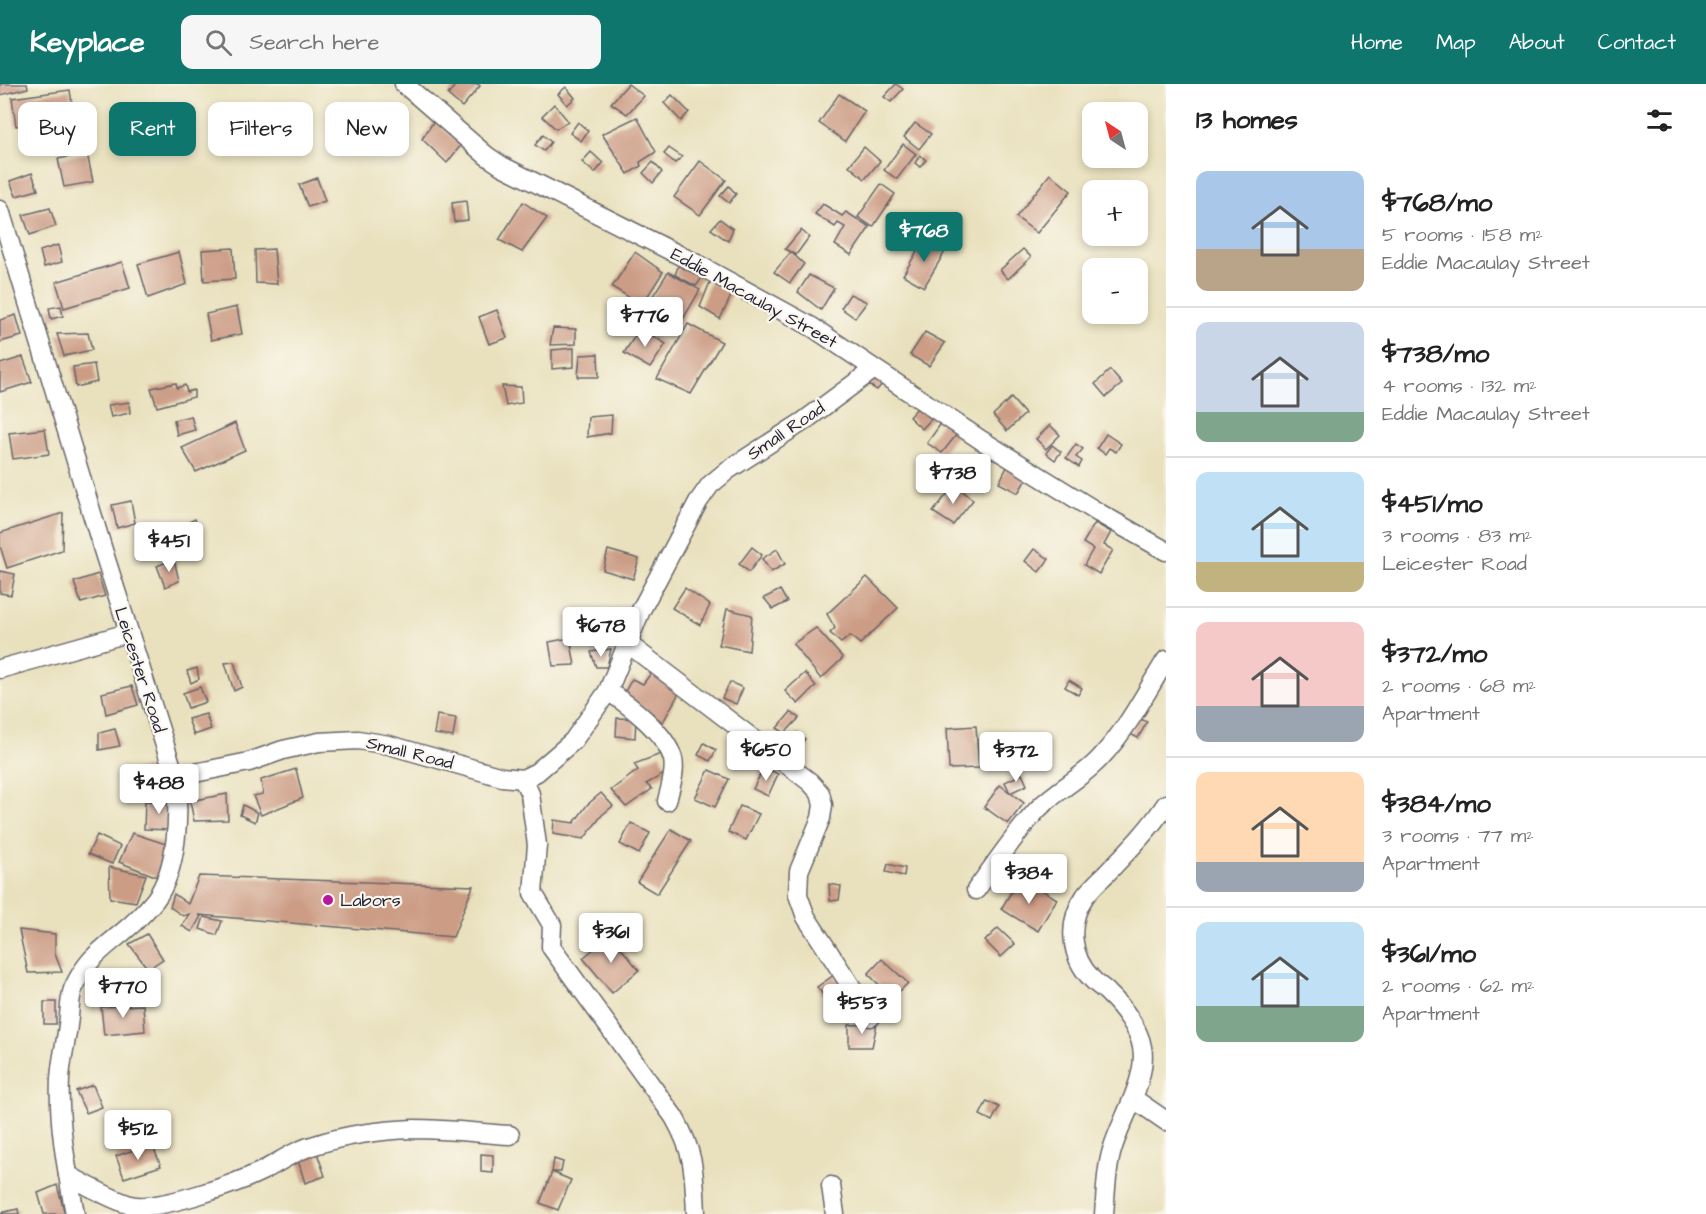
<!DOCTYPE html>
<meta charset="utf-8">
<style>
:root{--surface:#fff;--page:#f6f6f6;--text:#222;--muted:#767676;--line:#e0e0e0;--accent:#0f766e}
body{margin:0;font-family:"Architects Daughter",sans-serif;background:var(--page);color:var(--text);height:100vh;display:flex;flex-direction:column;font-size:22px;white-space:nowrap}
*{box-sizing:border-box;margin:0}
p{font-size:20px;color:var(--muted)}
.icon{flex:none;width:33px;height:33px;fill:none;stroke:currentColor;stroke-width:2;stroke-linecap:round;stroke-linejoin:round}
.map{position:relative;flex:1;overflow:hidden}
.side{display:flex;flex-direction:column;background:var(--surface);width:540px}
.side>*{flex:none}
.guide{position:absolute;left:18px;top:18px;width:570px;height:54px;display:flex;gap:12px}
.needle{width:39px;rotate:324deg}
.fabs{position:absolute;left:1082px;top:18px;display:grid;gap:12px}
.fabs a{display:grid;place-items:center;width:66px;height:66px;border-radius:12px;background:var(--surface);box-shadow:0 3px 9px #0003;font-size:30px}
.price{position:absolute;translate:-50% -51px;padding:0 14px;border-radius:6px;background:#fff;color:#222;font-size:20px;line-height:39px;filter:drop-shadow(0 2px 3px #0008)}
.price::after{content:'';position:absolute;left:50%;top:36px;width:18px;height:14px;margin-left:-9px;background:inherit;clip-path:polygon(0 0,100% 0,50% 100%)}
.price.current{background:var(--accent);color:#fff}
ul{padding:0;list-style:none}
li{display:flex;align-items:center;gap:18px;height:150px;padding:0 30px}
li+li{border-top:2px solid var(--line)}
li span{display:grid;place-items:center;flex:none;width:168px;height:120px;border-radius:12px;color:#555}
li>.icon{margin-inline-start:auto}
span .icon{width:72px;height:72px;fill:#fffc;stroke-width:1}
li b{font-size:26px}
h2{display:flex;justify-content:space-between;align-items:center;height:72px;padding:0 30px;font-size:26px}
.pill{padding:0 21px;border-radius:12px;background:var(--surface);box-shadow:0 3px 9px #0003;font-size:21px;line-height:54px}
.pill.current{background:var(--accent);color:#fff}
header{display:flex;align-items:center;gap:36px;box-sizing:border-box;height:84px;padding:0 30px;background:var(--accent);color:#fff}
header strong{font-size:28px}
nav{display:flex;gap:33px;margin-inline-start:auto;font-size:21px}
.search{width:420px;height:54px;background:var(--page);display:flex;align-items:center;gap:15px;box-sizing:border-box;padding:0 21px;border-radius:12px;color:var(--muted);font-size:22px}
main{display:flex;flex:1;min-height:0}
.map>svg:first-child{display:block}
</style>
<header>
<strong>Keyplace</strong>
<div class="search"><svg class="icon" aria-label="search" viewBox="0 0 24 24"><circle cx="10" cy="10" r="6"/><path d="M15 15l6 6"/></svg>Search here</div>
<nav><a>Home</a><a>Map</a><a>About</a><a>Contact</a></nav>
</header>
<main>
<div class="map">
<svg width="1166" height="1130" viewBox="0 0 1166 1130">
<rect width="100%" height="100%" fill="#fbf7ec"/>
<filter id="ink" filterUnits="userSpaceOnUse"><feTurbulence type="fractalNoise" baseFrequency=".0167" numOctaves="2"/><feDisplacementMap in="SourceGraphic" scale="12" xChannelSelector="R" yChannelSelector="G"/><feConvolveMatrix kernelMatrix="1 2 1 2 8 2 1 2 1" color-interpolation-filters="sRGB"/></filter>
<filter id="wash" filterUnits="userSpaceOnUse"><feTurbulence type="fractalNoise" baseFrequency=".008" numOctaves="4" result="noise"/><feDisplacementMap in="SourceGraphic" scale="24" xChannelSelector="R" yChannelSelector="G"/><feGaussianBlur stdDeviation="1.35" result="paint"/><feColorMatrix in="noise" values="0 0 0 0 0 0 0 0 0 0 0 0 0 0 0 0 0 1.4 0 .05"/><feComposite in="paint" operator="in"/></filter>
<g filter="url(#wash)">
<rect width="100%" height="100%" fill="#e9e1be"/>
<g id="blocks">
<g fill="#cc9c85">
<path d="M 0,0 L 27,0 L 28,4 L 0,11 Z"/>
<path d="M 456,0 L 478,0 L 480,2 L 462,23 L 448,11 Z"/>
<path d="M 628,0 L 644,12 L 627,30 L 611,19 Z"/>
<path d="M 896,0 L 903,5 L 891,18 L 884,13 Z"/>
<path d="M 566,3 L 575,14 L 567,21 L 558,10 Z"/>
<path d="M 70,6 L 74,34 L 16,42 L 12,14 Z"/>
<path d="M 839,10 L 865,27 L 845,57 L 819,39 Z"/>
<path d="M 672,11 L 689,28 L 681,37 L 664,19 Z"/>
<path d="M 554,20 L 568,37 L 556,45 L 542,32 Z"/>
<path d="M 237,28 L 256,30 L 256,53 L 236,54 Z"/>
<path d="M 637,33 L 656,68 L 640,78 L 641,82 L 628,90 L 602,50 Z"/>
<path d="M 434,37 L 461,61 L 447,79 L 422,55 Z"/>
<path d="M 578,38 L 588,47 L 581,57 L 570,49 Z"/>
<path d="M 915,39 L 931,50 L 919,65 L 904,53 Z"/>
<path d="M 543,51 L 551,58 L 544,67 L 535,61 Z"/>
<path d="M 903,60 L 916,70 L 897,95 L 884,86 Z"/>
<path d="M 864,63 L 880,77 L 865,95 L 849,82 Z"/>
<path d="M 669,64 L 682,73 L 675,79 L 664,70 Z"/>
<path d="M 591,68 L 603,79 L 595,89 L 582,78 Z"/>
<path d="M 87,69 L 93,98 L 64,103 L 58,75 Z"/>
<path d="M 920,71 L 926,76 L 920,83 L 915,79 Z"/>
<path d="M 700,77 L 726,96 L 700,131 L 674,113 Z"/>
<path d="M 653,78 L 662,88 L 653,99 L 643,89 Z"/>
<path d="M 32,89 L 38,106 L 16,112 L 10,97 Z"/>
<path d="M 1050,90 L 1071,107 L 1037,149 L 1016,133 Z"/>
<path d="M 317,94 L 325,117 L 308,123 L 299,101 Z"/>
<path d="M 881,100 L 895,110 L 873,143 L 858,133 Z"/>
<path d="M 729,102 L 736,110 L 729,119 L 720,112 Z"/>
<path d="M 466,117 L 468,136 L 454,138 L 452,119 Z"/>
<path d="M 523,118 L 547,134 L 522,168 L 499,156 Z"/>
<path d="M 823,120 L 842,132 L 846,128 L 870,143 L 851,171 L 835,161 L 845,143 L 838,139 L 835,143 L 815,130 Z"/>
<path d="M 50,124 L 56,142 L 30,151 L 23,131 Z"/>
<path d="M 720,135 L 733,145 L 728,157 L 711,145 Z"/>
<path d="M 801,146 L 809,153 L 796,171 L 791,168 L 804,180 L 790,199 L 774,188 L 791,168 L 785,165 Z"/>
<path d="M 925,154 L 946,166 L 924,203 L 903,191 Z"/>
<path d="M 58,161 L 62,178 L 44,183 L 40,167 Z"/>
<path d="M 233,164 L 235,195 L 204,197 L 202,166 Z"/>
<path d="M 274,165 L 277,200 L 256,199 L 255,166 Z"/>
<path d="M 1023,165 L 1031,173 L 1008,195 L 1000,186 Z"/>
<path d="M 179,168 L 187,200 L 148,214 L 138,180 Z"/>
<path d="M 635,168 L 663,188 L 642,221 L 612,203 Z"/>
<path d="M 122,178 L 130,204 L 64,224 L 56,198 Z"/>
<path d="M 679,180 L 702,194 L 696,202 L 675,191 Z"/>
<path d="M 668,188 L 700,206 L 679,242 L 660,235 L 652,246 L 637,237 Z"/>
<path d="M 809,191 L 834,204 L 821,226 L 798,208 Z"/>
<path d="M 710,198 L 732,210 L 720,235 L 700,223 Z"/>
<path d="M 850,210 L 867,218 L 855,234 L 841,224 Z"/>
<path d="M 61,222 L 63,232 L 51,235 L 49,224 Z"/>
<path d="M 237,223 L 242,250 L 211,256 L 206,230 Z"/>
<path d="M 497,226 L 507,254 L 489,260 L 479,233 Z"/>
<path d="M 16,231 L 22,252 L 0,258 L 0,236 Z"/>
<path d="M 688,240 L 722,258 L 691,310 L 657,295 Z"/>
<path d="M 553,244 L 576,245 L 576,260 L 550,261 Z"/>
<path d="M 640,244 L 666,260 L 650,284 L 624,269 Z"/>
<path d="M 925,248 L 945,259 L 929,282 L 910,271 Z"/>
<path d="M 88,249 L 92,266 L 64,272 L 57,250 Z"/>
<path d="M 574,264 L 574,283 L 552,285 L 552,266 Z"/>
<path d="M 598,270 L 599,293 L 578,293 L 580,271 Z"/>
<path d="M 23,273 L 32,298 L 0,308 L 0,280 Z"/>
<path d="M 94,280 L 97,298 L 76,303 L 73,283 Z"/>
<path d="M 1110,286 L 1122,300 L 1106,313 L 1095,300 Z"/>
<path d="M 874,294 L 883,299 L 877,306 L 869,301 Z"/>
<path d="M 176,299 L 177,304 L 185,301 L 187,308 L 194,306 L 194,313 L 157,323 L 151,304 Z"/>
<path d="M 502,302 L 521,303 L 522,319 L 506,322 Z"/>
<path d="M 1011,314 L 1025,330 L 1007,347 L 993,331 Z"/>
<path d="M 129,318 L 130,329 L 111,333 L 108,321 Z"/>
<path d="M 920,321 L 933,333 L 922,345 L 909,333 Z"/>
<path d="M 612,331 L 611,349 L 587,353 L 588,333 Z"/>
<path d="M 191,332 L 195,346 L 177,351 L 174,336 Z"/>
<path d="M 942,338 L 957,350 L 942,369 L 927,359 Z"/>
<path d="M 235,339 L 245,366 L 196,388 L 182,364 Z"/>
<path d="M 1050,341 L 1060,351 L 1046,365 L 1036,355 Z"/>
<path d="M 45,345 L 49,370 L 13,375 L 9,349 Z"/>
<path d="M 1106,350 L 1121,360 L 1116,368 L 1109,364 L 1105,370 L 1097,364 Z"/>
<path d="M 1076,360 L 1083,365 L 1076,373 L 1082,377 L 1079,383 L 1066,374 Z"/>
<path d="M 1052,361 L 1061,368 L 1055,376 L 1046,369 Z"/>
<path d="M 1007,383 L 1028,392 L 1018,409 L 999,399 Z"/>
<path d="M 955,400 L 973,416 L 953,441 L 933,428 Z"/>
<path d="M 131,417 L 135,439 L 117,444 L 112,421 Z"/>
<path d="M 63,429 L 62,466 L 7,484 L 0,462 L 0,449 Z"/>
<path d="M 195,435 L 200,447 L 173,461 L 167,449 Z"/>
<path d="M 1095,439 L 1111,448 L 1104,461 L 1113,466 L 1099,490 L 1084,481 L 1093,465 L 1083,459 Z"/>
<path d="M 752,463 L 762,471 L 749,488 L 739,480 Z"/>
<path d="M 777,465 L 785,480 L 771,488 L 762,475 Z"/>
<path d="M 1034,465 L 1049,475 L 1039,488 L 1025,477 Z"/>
<path d="M 608,466 L 639,475 L 633,495 L 603,486 Z"/>
<path d="M 174,475 L 179,497 L 165,503 L 157,482 Z"/>
<path d="M 0,487 L 15,490 L 11,511 L 0,509 Z"/>
<path d="M 98,490 L 105,512 L 81,519 L 74,498 Z"/>
<path d="M 867,493 L 898,524 L 860,560 L 850,552 L 841,559 L 830,549 L 835,544 L 827,530 Z"/>
<path d="M 685,504 L 710,521 L 700,541 L 672,524 Z"/>
<path d="M 780,506 L 787,518 L 773,525 L 764,514 Z"/>
<path d="M 727,525 L 752,531 L 749,567 L 719,561 Z"/>
<path d="M 816,544 L 843,574 L 821,595 L 793,560 Z"/>
<path d="M 570,554 L 575,581 L 553,582 L 549,558 Z"/>
<path d="M 611,565 L 607,583 L 596,583 L 591,568 Z"/>
<path d="M 234,578 L 242,603 L 234,607 L 225,579 Z"/>
<path d="M 197,584 L 199,595 L 191,599 L 187,587 Z"/>
<path d="M 651,589 L 679,609 L 663,638 L 623,611 L 632,595 L 643,600 Z"/>
<path d="M 805,589 L 816,602 L 798,620 L 785,607 Z"/>
<path d="M 1069,596 L 1082,604 L 1078,611 L 1065,603 Z"/>
<path d="M 730,598 L 743,604 L 736,620 L 722,614 Z"/>
<path d="M 132,602 L 138,621 L 106,630 L 102,609 Z"/>
<path d="M 200,603 L 206,618 L 188,624 L 183,609 Z"/>
<path d="M 791,628 L 799,634 L 785,649 L 777,644 Z"/>
<path d="M 206,630 L 211,645 L 194,651 L 188,635 Z"/>
<path d="M 437,631 L 456,634 L 453,653 L 434,650 Z"/>
<path d="M 617,634 L 636,635 L 635,654 L 616,652 Z"/>
<path d="M 1139,634 L 1147,638 L 1138,654 L 1130,650 Z"/>
<path d="M 976,642 L 979,684 L 949,685 L 947,644 Z"/>
<path d="M 115,645 L 120,662 L 99,666 L 99,649 Z"/>
<path d="M 798,649 L 805,655 L 801,661 L 793,655 Z"/>
<path d="M 704,659 L 716,666 L 710,677 L 698,671 Z"/>
<path d="M 661,670 L 668,688 L 646,700 L 652,705 L 626,723 L 611,706 L 638,686 L 634,680 Z"/>
<path d="M 158,682 L 163,709 L 128,715 L 124,688 Z"/>
<path d="M 764,683 L 778,690 L 768,712 L 753,705 Z"/>
<path d="M 296,685 L 303,714 L 261,731 L 253,712 L 263,710 L 261,696 Z"/>
<path d="M 709,686 L 729,695 L 715,723 L 695,714 Z"/>
<path d="M 1022,690 L 1027,701 L 1010,709 L 1005,698 Z"/>
<path d="M 1000,701 L 1024,719 L 1008,740 L 984,723 Z"/>
<path d="M 601,709 L 613,722 L 602,731 L 584,755 L 553,750 L 554,736 L 574,739 L 587,721 Z"/>
<path d="M 227,710 L 228,736 L 194,737 L 190,717 Z"/>
<path d="M 145,717 L 174,717 L 173,746 L 144,745 Z"/>
<path d="M 243,721 L 258,729 L 255,738 L 240,731 Z"/>
<path d="M 740,722 L 759,730 L 746,756 L 728,748 Z"/>
<path d="M 631,739 L 650,749 L 639,770 L 620,760 Z"/>
<path d="M 671,745 L 691,757 L 657,810 L 637,798 Z"/>
<path d="M 132,749 L 172,762 L 160,794 L 119,778 Z"/>
<path d="M 97,751 L 120,762 L 112,780 L 88,770 Z"/>
<path d="M 888,780 L 905,784 L 904,792 L 886,788 Z"/>
<path d="M 109,783 L 146,791 L 136,818 L 110,814 Z"/>
<path d="M 199,792 L 473,802 L 453,853 L 199,831 L 201,832 L 192,848 L 182,842 L 189,830 L 183,832 L 170,823 L 174,810 L 188,820 Z"/>
<path d="M 829,800 L 841,802 L 839,816 L 830,817 Z"/>
<path d="M 1016,800 L 1028,807 L 1032,800 L 1057,815 L 1038,847 L 1001,825 Z"/>
<path d="M 204,833 L 222,837 L 217,851 L 200,845 Z"/>
<path d="M 998,844 L 1015,860 L 1001,873 L 985,857 Z"/>
<path d="M 19,846 L 55,850 L 55,870 L 62,888 L 28,889 Z"/>
<path d="M 147,850 L 163,875 L 148,885 L 129,860 Z"/>
<path d="M 610,851 L 639,886 L 612,909 L 583,874 Z"/>
<path d="M 882,875 L 908,899 L 893,914 L 868,890 Z"/>
<path d="M 834,891 L 851,913 L 835,926 L 817,903 Z"/>
<rect x="44" y="918" width="12" height="22"/>
<path d="M 143,921 L 145,947 L 104,951 L 101,923 Z"/>
<path d="M 877,940 L 872,963 L 849,963 L 849,941 Z"/>
<path d="M 93,1001 L 102,1023 L 86,1029 L 76,1007 Z"/>
<path d="M 987,1017 L 999,1023 L 992,1037 L 980,1031 Z"/>
<path d="M 152,1060 L 161,1082 L 124,1094 L 116,1072 Z"/>
<path d="M 316,1066 L 325,1092 L 305,1099 L 297,1073 Z"/>
<path d="M 481,1070 L 493,1071 L 493,1089 L 481,1088 Z"/>
<path d="M 554,1075 L 563,1078 L 561,1088 L 552,1088 L 571,1096 L 558,1126 L 540,1119 L 552,1088 Z"/>
<path d="M 57,1101 L 65,1130 L 44,1130 L 38,1109 Z"/>
<path d="M 18,1125 L 19,1130 L 0,1130 L 0,1129 Z"/>
</g>
</g>
</g>
<g filter="url(#ink)">
<use href="#blocks" fill-opacity="0" stroke="#686569" stroke-width="1.5"/>
<g fill="none" stroke-linecap="round" stroke-linejoin="round">
<defs>
<g id="minor">
<path d="M 404,0 L 487,72 L 502,82 L 695,179 L 812,243 L 981,356 L 1099,429 L 1166,467"/>
<path d="M 0,126 L 103,466 L 175,693 C 180,729 178,785 155,816 C 146,827 134,839 123,848 C 100,867 86,876 73,905 C 69,916 70,930 68,941 C 66,959 61,976 60,995 C 58,1040 67,1086 75,1130"/>
<path d="M 627,559 L 810,698 L 820,709 L 823,721 L 821,734 L 799,787 L 798,811 L 806,833 L 871,933"/>
<path d="M 0,585 L 128,549"/>
<path d="M 175,693 L 249,678 L 283,666 L 319,658 L 358,656 L 389,661 L 502,693 L 523,695 L 537,688 L 573,657 L 608,607"/>
<path d="M 523,695 L 530,710 L 537,761 L 533,809 L 552,841 L 551,863 L 674,1033 C 695,1070 694,1088 696,1130"/>
<path d="M 667,717 C 670,704 676,689 673,675 C 666,649 629,621 608,607 L 641,526 L 698,418 L 710,401 L 728,386 L 804,337 L 874,285"/>
<path d="M 976,806 C 996,779 1015,750 1038,725 C 1058,705 1084,693 1102,672 C 1128,644 1146,608 1166,576"/>
<path d="M 1134,1015 L 1166,1037"/>
<path d="M 68,1091 C 88,1102 108,1114 130,1121 C 157,1128 235,1100 262,1087 C 280,1078 295,1066 315,1061 C 346,1051 382,1046 414,1045 C 446,1045 479,1049 510,1051"/>
<path d="M 831,1102 L 835,1130"/>
<path d="M 1104,1130 C 1106,1108 1106,1083 1113,1063 C 1122,1034 1148,994 1142,963 C 1139,945 1123,923 1109,910 C 1104,904 1097,901 1092,895 C 1070,873 1067,838 1085,812 C 1091,804 1100,796 1107,789 C 1128,767 1149,746 1166,720"/>
</g>
</defs>
<use href="#minor" stroke="#686569" stroke-width="21"/>
<use href="#minor" stroke="#fff" stroke-width="18"/>
</g>
</g>
<circle fill="#b5179e" stroke="#fbf7ec" stroke-width="2" cx="328" cy="816" r="6"/>
<g text-anchor="middle" dominant-baseline="central" stroke-width="4.5" stroke-linejoin="round" paint-order="stroke">
<g font-size="18" fill="#22223b" stroke="#fbf7ec">
<text transform="translate(754 214) rotate(29)">Eddie Macaulay Street</text>
<text transform="translate(786 347) rotate(-34)">Small Road</text>
<text transform="translate(140 586) rotate(72)">Leicester Road</text>
<text transform="translate(410 669) rotate(14)">Small Road</text>
</g>
<g font-size="18" fill="#22223b" stroke="#fbf7ec" text-anchor="start">
<text x="340" y="816">Labors</text>
</g>
</g>
</svg>
<div class="fabs">
<a><svg class="needle" viewBox="-14 -14 28 28"><path d="M0-13l5 13h-10z" fill="#e53935"/><path d="M0 13l5-13h-10z" fill="#767676"/></svg></a>
<a>+</a>
<a>−</a>
</div>
<b class="price current" style="left:924px;top:179px">$768</b>
<b class="price" style="left:645px;top:264px">$776</b>
<b class="price" style="left:953px;top:421px">$738</b>
<b class="price" style="left:169px;top:489px">$451</b>
<b class="price" style="left:601px;top:574px">$678</b>
<b class="price" style="left:766px;top:698px">$650</b>
<b class="price" style="left:1016px;top:699px">$372</b>
<b class="price" style="left:159px;top:731px">$488</b>
<b class="price" style="left:1029px;top:821px">$384</b>
<b class="price" style="left:611px;top:880px">$361</b>
<b class="price" style="left:123px;top:935px">$770</b>
<b class="price" style="left:862px;top:951px">$553</b>
<b class="price" style="left:138px;top:1077px">$512</b>
<div class="guide">
<a class="pill">Buy</a>
<a class="pill current">Rent</a>
<a class="pill">Filters</a>
<a class="pill">New</a>
</div>
</div>
<section class="side">
<h2>13 homes<svg class="icon" aria-label="filters" viewBox="0 0 24 24"><path d="M4 7h16M4 17h16"/><circle cx="9" cy="7" r="2"/><circle cx="15" cy="17" r="2"/></svg></h2>
<ul>
<li><span style="background:linear-gradient(#a9c7e8 65%,#b9a48a 0)"><svg class="icon" aria-label="home" viewBox="0 0 24 24"><path d="M3 11l9-7 9 7M6 9v11h12V9"/></svg></span><div><b>$768/mo</b><p>5 rooms · 158 m²</p><p>Eddie Macaulay Street</p></div></li>
<li><span style="background:linear-gradient(#c9d6e8 75%,#7fa58c 0)"><svg class="icon" aria-label="home" viewBox="0 0 24 24"><path d="M3 11l9-7 9 7M6 9v11h12V9"/></svg></span><div><b>$738/mo</b><p>4 rooms · 132 m²</p><p>Eddie Macaulay Street</p></div></li>
<li><span style="background:linear-gradient(#bfe0f5 75%,#c2b280 0)"><svg class="icon" aria-label="home" viewBox="0 0 24 24"><path d="M3 11l9-7 9 7M6 9v11h12V9"/></svg></span><div><b>$451/mo</b><p>3 rooms · 83 m²</p><p>Leicester Road</p></div></li>
<li><span style="background:linear-gradient(#f6c9c9 70%,#9aa5b1 0)"><svg class="icon" aria-label="home" viewBox="0 0 24 24"><path d="M3 11l9-7 9 7M6 9v11h12V9"/></svg></span><div><b>$372/mo</b><p>2 rooms · 68 m²</p><p>Apartment</p></div></li>
<li><span style="background:linear-gradient(#ffd9b3 75%,#9aa5b1 0)"><svg class="icon" aria-label="home" viewBox="0 0 24 24"><path d="M3 11l9-7 9 7M6 9v11h12V9"/></svg></span><div><b>$384/mo</b><p>3 rooms · 77 m²</p><p>Apartment</p></div></li>
<li><span style="background:linear-gradient(#bfe0f5 70%,#7fa58c 0)"><svg class="icon" aria-label="home" viewBox="0 0 24 24"><path d="M3 11l9-7 9 7M6 9v11h12V9"/></svg></span><div><b>$361/mo</b><p>2 rooms · 62 m²</p><p>Apartment</p></div></li>
</ul>
</section>
</main>
